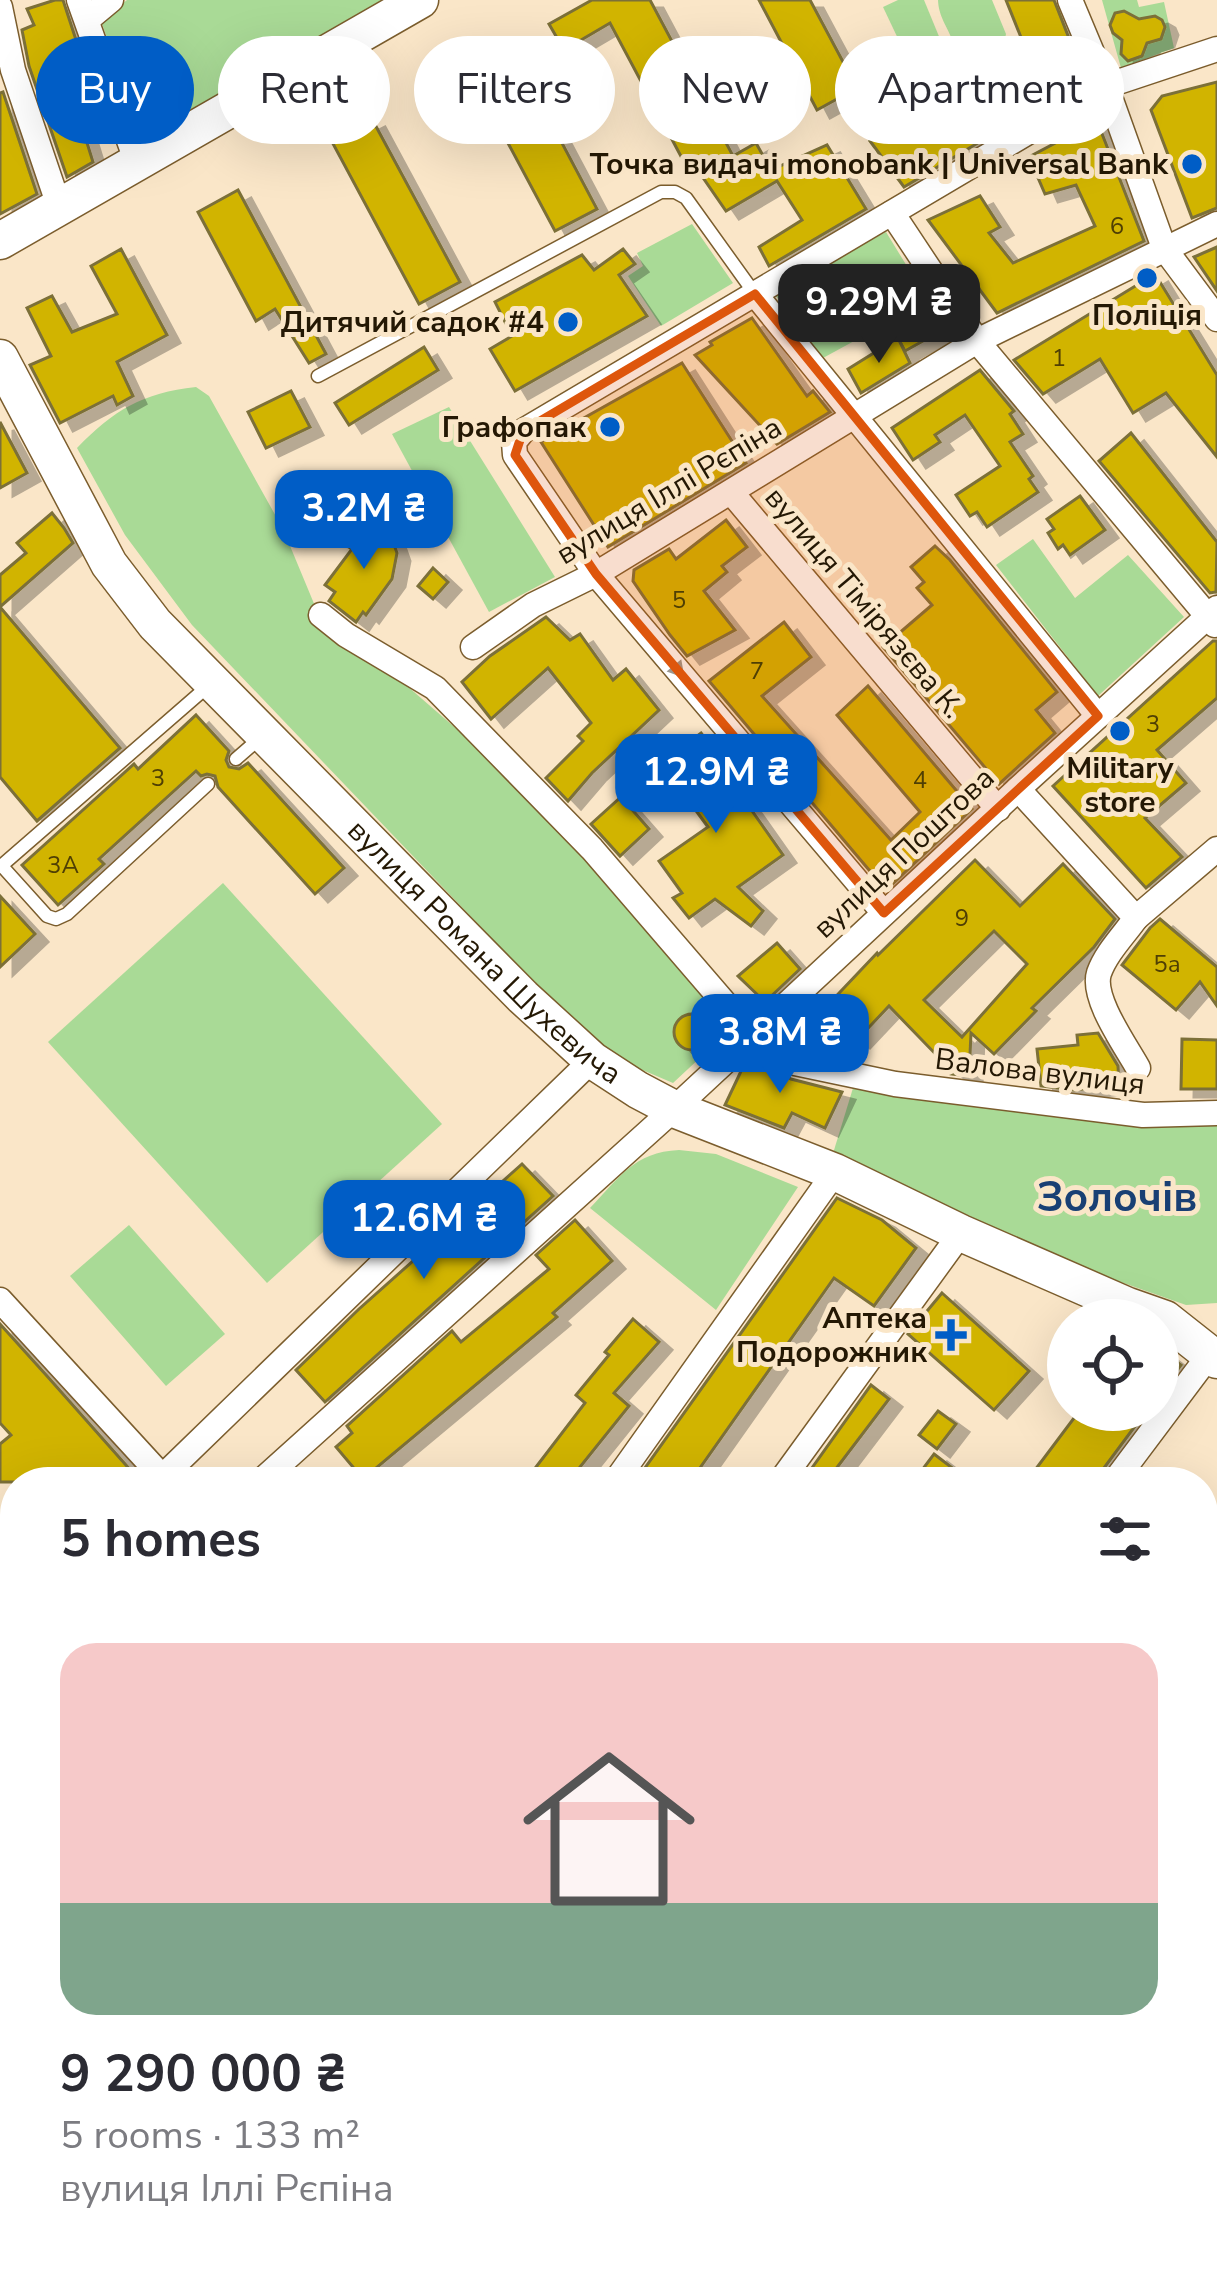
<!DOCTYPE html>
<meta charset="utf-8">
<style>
:root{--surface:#fff;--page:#f2f2f3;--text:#2b2b33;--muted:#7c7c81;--line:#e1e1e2;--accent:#005dc6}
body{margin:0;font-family:"Nunito Sans",sans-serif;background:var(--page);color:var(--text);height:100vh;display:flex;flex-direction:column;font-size:45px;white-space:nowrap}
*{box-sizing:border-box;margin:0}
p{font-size:39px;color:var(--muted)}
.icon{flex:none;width:66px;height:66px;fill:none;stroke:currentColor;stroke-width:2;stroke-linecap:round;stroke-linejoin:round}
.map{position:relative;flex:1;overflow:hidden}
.drawer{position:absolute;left:0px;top:1467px;width:1218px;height:804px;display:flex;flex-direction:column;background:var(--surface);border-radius:48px 48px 0 0;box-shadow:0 12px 48px #0002}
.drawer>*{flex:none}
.hud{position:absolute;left:36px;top:36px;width:1146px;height:108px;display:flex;gap:24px}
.buttons{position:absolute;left:1047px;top:1299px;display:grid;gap:24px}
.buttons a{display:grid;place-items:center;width:132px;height:132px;border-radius:50%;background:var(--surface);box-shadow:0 12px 48px #0002;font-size:60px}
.price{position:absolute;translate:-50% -102px;padding:0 27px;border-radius:24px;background:var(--accent);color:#fff;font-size:39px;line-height:78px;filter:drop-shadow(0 3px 6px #0008)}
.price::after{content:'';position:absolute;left:50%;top:72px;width:36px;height:27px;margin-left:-18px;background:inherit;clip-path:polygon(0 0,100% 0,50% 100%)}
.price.on{background:#222;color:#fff}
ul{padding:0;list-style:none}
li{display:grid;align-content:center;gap:24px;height:636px;padding:0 60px}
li+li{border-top:3px solid var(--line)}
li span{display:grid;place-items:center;height:372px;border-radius:36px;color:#555}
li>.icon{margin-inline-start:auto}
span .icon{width:216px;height:216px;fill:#fffc;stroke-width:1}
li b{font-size:51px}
h2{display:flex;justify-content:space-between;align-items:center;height:144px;padding:0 60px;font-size:51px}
.pill{padding:0 42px;border-radius:54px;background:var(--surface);box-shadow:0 12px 48px #0002;font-size:42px;line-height:108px}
.pill.on{background:var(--accent);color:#fff}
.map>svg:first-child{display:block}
</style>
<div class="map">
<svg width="1217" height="2271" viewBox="0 0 1217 2271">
<defs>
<filter id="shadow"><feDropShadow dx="13" dy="8" stdDeviation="0" flood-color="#0004"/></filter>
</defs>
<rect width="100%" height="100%" fill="#fae6c8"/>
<g fill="#a9da96">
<path d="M 127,0 L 395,0 L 143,140 L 101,21 Z"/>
<path d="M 898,0 L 924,0 L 945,51 L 911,66 L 883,7 Z"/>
<path d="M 938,0 L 992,0 L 1006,34 L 999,66 L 976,78 L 948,80 L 945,72 C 968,41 939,30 938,0 Z"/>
<path d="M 1102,0 L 1137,0 L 1139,7 L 1164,2 L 1174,48 L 1121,68 Z"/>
<path d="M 692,224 L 733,283 L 661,326 L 628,276 L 643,266 L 637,253 Z"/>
<path d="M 886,232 L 913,276 L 861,300 L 878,328 L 823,358 L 773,292 Z"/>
<path d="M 196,387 L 209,396 L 283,529 L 315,606 L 558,817 L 732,1028 L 673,1083 L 619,1060 L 519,967 L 192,625 L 125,535 L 77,448 C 114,410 142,393 196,387 Z"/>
<path d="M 449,407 L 555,577 L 489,612 L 392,434 Z"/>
<path d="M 1033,539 L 1075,598 L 1128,555 L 1184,617 L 1098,696 L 996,565 Z"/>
<path d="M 223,883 L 442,1124 L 267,1283 L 48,1042 Z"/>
<path d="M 853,1088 L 1217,1115 L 1217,1303 L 1186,1305 L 959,1225 L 831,1160 Z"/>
<path d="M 679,1150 L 716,1154 L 798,1187 L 716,1310 L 590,1208 C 619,1178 634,1152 679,1150 Z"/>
<path d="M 129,1225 L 225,1334 L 166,1386 L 70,1276 Z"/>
</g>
<g fill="#d1b403" stroke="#7b6f39" stroke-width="3" fill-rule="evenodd" filter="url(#shadow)">
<path d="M 55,0 L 63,0 L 78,46 L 85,95 L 74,101 L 93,162 L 67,177 L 29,66 L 22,30 L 34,25 L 27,9 Z"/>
<path d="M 592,0 L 650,0 L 733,156 L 756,143 L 771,170 L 827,145 L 866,209 L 769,266 L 759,247 L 802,220 L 777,181 L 726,211 L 690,159 L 684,162 L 610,23 L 564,50 L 549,24 Z"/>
<path d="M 759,0 L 810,0 L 857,88 L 817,110 Z"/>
<path d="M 1006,0 L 1054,0 L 1085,79 L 1047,102 Z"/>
<path d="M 1124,11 L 1139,19 L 1155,16 L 1162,20 L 1165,27 L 1161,39 L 1147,43 L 1142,56 L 1128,61 L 1121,54 L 1122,40 L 1113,33 L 1110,25 L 1115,13 Z"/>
<path d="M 510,45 L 597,209 L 555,231 L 478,87 L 445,102 L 435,81 Z"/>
<path d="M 1217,82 L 1217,208 L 1192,218 L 1151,110 L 1162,96 Z"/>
<path d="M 3,92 L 37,194 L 0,214 L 0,93 Z"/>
<path d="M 992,93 L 1008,125 L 904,187 L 870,141 L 902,119 L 915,140 Z"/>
<path d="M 372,119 L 460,282 L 419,304 L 331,140 Z"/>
<path d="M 1097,121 L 1144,241 L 997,313 L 928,220 L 980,196 L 1000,227 L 989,233 L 1013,263 L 1095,226 L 1076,185 L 1045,194 L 1029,157 Z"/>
<path d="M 238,190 L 326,354 L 309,363 L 275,309 L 256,321 L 198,212 Z"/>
<path d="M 1217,247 L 1217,291 L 1194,257 Z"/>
<path d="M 121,249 L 167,335 L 117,362 L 133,396 L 117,405 L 113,396 L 60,423 L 30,365 L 51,356 L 27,308 L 52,296 L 72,332 L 117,314 L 91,266 Z"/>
<path d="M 623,249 L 635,264 L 619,275 L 647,316 L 515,391 L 490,349 L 512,336 L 495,302 L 582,255 L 594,270 Z"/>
<path d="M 1155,274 L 1217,375 L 1217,457 L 1166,393 L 1133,413 L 1100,359 L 1043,394 L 1014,360 Z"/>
<path d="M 919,283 L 948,327 L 905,351 L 880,306 Z"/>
<path d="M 752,318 L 807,396 L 813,391 L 830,412 L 777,444 L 695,355 L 712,345 L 710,342 Z"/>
<path d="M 898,338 L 910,363 L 861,393 L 848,369 Z"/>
<path d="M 424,347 L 438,370 L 349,425 L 335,403 Z"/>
<path d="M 682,363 L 746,463 L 608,547 L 541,442 Z"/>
<path d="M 980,370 L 1014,411 L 1010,414 L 1023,434 L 1010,442 L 1033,476 L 1029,479 L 1038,492 L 987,527 L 977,512 L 970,516 L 956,495 L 1000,466 L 965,415 L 935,435 L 940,442 L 913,460 L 892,428 Z"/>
<path d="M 291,391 L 310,427 L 266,448 L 248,412 Z"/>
<path d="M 0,422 L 27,473 L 0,488 Z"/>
<path d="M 1131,433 L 1217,542 L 1216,592 L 1210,593 L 1099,461 Z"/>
<path d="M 1080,496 L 1105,530 L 1070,555 L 1063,545 L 1058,549 L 1048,533 L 1054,529 L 1047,519 Z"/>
<path d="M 52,513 L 64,528 L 73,543 L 0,607 L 0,575 L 26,553 L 17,543 Z"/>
<path d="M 367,520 L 392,539 L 397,553 L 392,579 L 366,615 L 363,612 L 356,622 L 329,601 L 335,592 L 325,585 L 352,549 L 347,546 Z"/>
<path d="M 726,520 L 747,547 L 722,566 L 727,572 L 704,591 L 735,630 L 687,656 L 670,635 L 633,581 L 634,570 L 669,549 L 676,559 Z"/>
<path d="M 935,546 L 950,560 L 1057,692 L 1036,710 L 1055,733 L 999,784 L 883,647 L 932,605 L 917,588 L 924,582 L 911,567 Z"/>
<path d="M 433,568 L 448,582 L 433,599 L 418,586 Z"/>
<path d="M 0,607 L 120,748 L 37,821 L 0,777 Z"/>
<path d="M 546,617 L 570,640 L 580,634 L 613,680 L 626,669 L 659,710 L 592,773 L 568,801 L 546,778 L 583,741 L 578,736 L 591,723 L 548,668 L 491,719 L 462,682 L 490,656 Z"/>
<path d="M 784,622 L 811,657 L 762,696 L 891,840 L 920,812 L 837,715 L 868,686 L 972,809 L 886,890 L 709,681 Z"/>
<path d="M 1213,641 L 1217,641 L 1217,698 L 1157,750 L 1186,783 L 1145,818 L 1182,857 L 1146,888 L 1053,786 Z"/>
<path d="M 196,715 L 229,751 L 226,760 L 229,767 L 239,769 L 248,763 L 344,868 L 315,894 L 218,787 L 215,776 L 207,774 L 201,776 L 196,771 L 99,859 L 104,864 L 58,905 L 22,865 L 134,764 L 138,769 Z"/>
<path d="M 701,733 L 746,795 L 743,798 L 783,855 L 738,887 L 763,911 L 751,926 L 715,899 L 689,918 L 673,898 L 682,893 L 659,861 L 708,827 L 661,763 Z"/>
<path d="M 621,797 L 649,829 L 620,856 L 591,824 Z"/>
<path d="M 975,860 L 1020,906 L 1063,864 L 1115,919 L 1094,947 L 1032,1008 L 1036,1011 L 994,1054 L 971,1033 L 969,1076 L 951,1074 L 951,1070 L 889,1006 L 857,1040 L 824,1009 L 877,953 L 878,955 ZM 994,931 L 1027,964 L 962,1037 L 924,1000 Z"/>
<path d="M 0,896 L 35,934 L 0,967 Z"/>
<path d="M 1160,919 L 1217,967 L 1217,1006 L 1200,982 L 1176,1010 L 1122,965 L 1150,928 Z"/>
<path d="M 777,943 L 800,969 L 765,1002 L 738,976 Z"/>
<circle cx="692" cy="1032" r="18"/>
<path d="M 1098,1033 L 1118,1066 L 1119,1085 L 1074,1090 L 1041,1086 L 1037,1049 L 1078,1045 L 1077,1035 Z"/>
<path d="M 1182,1039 L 1217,1040 L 1217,1089 L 1181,1089 Z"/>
<path d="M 755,1057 L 791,1079 L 842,1092 L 825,1128 L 792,1113 L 784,1128 L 725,1105 L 743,1067 Z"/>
<path d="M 522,1164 L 553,1196 L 325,1402 L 296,1370 L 359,1309 Z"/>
<path d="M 837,1198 L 882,1220 L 916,1248 L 874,1306 L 834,1278 L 690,1482 L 635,1482 Z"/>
<path d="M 575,1220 L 612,1261 L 553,1313 L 557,1317 L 363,1479 L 336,1447 L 352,1433 L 347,1426 L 452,1331 L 461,1342 L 549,1269 L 536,1255 Z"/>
<path d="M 942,1293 L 1029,1371 L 994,1410 L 908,1334 Z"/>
<path d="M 633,1319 L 659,1342 L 614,1393 L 629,1406 L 568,1482 L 556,1482 L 536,1467 L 585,1403 L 576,1395 L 609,1355 L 605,1352 Z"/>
<path d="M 0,1324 L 47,1376 L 141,1482 L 0,1482 L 0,1444 L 11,1435 L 0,1423 Z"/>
<path d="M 1158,1348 L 1181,1365 L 1158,1396 Z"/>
<path d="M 871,1385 L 889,1399 L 826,1482 L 802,1482 Z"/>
<path d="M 1080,1410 L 1147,1410 L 1101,1472 L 1098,1482 L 1026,1482 Z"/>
<path d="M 938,1411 L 956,1424 L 937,1449 L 919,1435 Z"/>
<path d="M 934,1454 L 955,1470 L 946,1482 L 913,1482 Z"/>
</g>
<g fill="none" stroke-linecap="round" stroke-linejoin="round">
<defs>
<g id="lane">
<path d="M 318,376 L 661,192 L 675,192 L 686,198 L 755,294"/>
<path d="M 236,759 L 259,739"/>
<path d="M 1,865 L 47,916 L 56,919 L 67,914 L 208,784"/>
<path d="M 0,867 L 207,687"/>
</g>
<g id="street">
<path d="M 79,0 L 137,163"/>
<path d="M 1070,0 L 1106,86 L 1164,248 L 1217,319"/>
<path d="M 0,7 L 13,70 L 60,209"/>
<path d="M 87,20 L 111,0"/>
<path d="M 892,213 L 977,341 L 1215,625"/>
<path d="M 755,294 L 1098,716"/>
<path d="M 731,492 L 998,809"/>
<path d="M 321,615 L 346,635 L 435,688 L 592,849 L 753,1036 L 795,1063 L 895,1084 L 1143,1115 L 1217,1113"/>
<path d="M 473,647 L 533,605 L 596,574 L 977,341 L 1217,224"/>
<path d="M 1018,789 L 1136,918 C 1124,935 1106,953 1099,973 C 1091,998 1126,1046 1138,1068"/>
<path d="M 884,913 L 596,574 L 515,455 L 514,442 L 523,431 L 1106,86 L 1217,49"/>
<path d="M 1136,918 L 1217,849"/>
<path d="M 0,1300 L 167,1482"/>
<path d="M 157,1482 L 592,1060"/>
<path d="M 260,1482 L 674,1109 L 1018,789 L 1217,608"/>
<path d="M 615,1482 L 835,1172"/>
<path d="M 780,1482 L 961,1233"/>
<path d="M 1114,1482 L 1210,1354"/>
<path d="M 1203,1650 L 1217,1648"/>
<path d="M 0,2197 L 15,2239"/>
<path d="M 21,2256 L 26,2271"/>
<path d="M 516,2271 L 528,2256"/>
</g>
<g id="secondary">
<path d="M 0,241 L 420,0"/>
<path id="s1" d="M 0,358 L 109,564 L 155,624 L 523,997 L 592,1060 L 638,1090 L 674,1109 L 835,1172 L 961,1233 L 1128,1306 L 1165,1319 L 1217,1360"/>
</g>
</defs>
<use href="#lane" stroke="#7b5d2d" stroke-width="15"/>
<use href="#street" stroke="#7b5d2d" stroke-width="27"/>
<use href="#secondary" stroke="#7b5d2d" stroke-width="39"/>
<use href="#lane" stroke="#fff" stroke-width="12"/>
<use href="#street" stroke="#fff" stroke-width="24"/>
<use href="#secondary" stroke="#fff" stroke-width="36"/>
</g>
<defs><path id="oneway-solid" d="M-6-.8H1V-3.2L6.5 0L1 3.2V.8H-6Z" transform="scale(3)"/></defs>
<use fill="#9c978e" href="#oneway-solid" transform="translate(672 663) rotate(50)"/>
<path fill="#de560c" fill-opacity="0.2" stroke="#de560c" stroke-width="9" stroke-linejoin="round" d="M 755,294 L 1098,716 L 884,913 L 596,574 L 515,455 L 523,431 Z"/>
<g fill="#005dc6" stroke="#fae6c8" stroke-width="4.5">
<circle cx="1192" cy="164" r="12"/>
<circle cx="1147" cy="278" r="12"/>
<circle cx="568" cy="322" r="12"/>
<circle cx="610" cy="427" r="12"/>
<circle cx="1120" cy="731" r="12"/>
<path d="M945 1317h12v12h12v12h-12v12h-12v-12h-12v-12h12z"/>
</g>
<g text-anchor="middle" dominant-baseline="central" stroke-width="10" stroke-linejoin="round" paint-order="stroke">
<g font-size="24" fill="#4f3f04">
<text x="1117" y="226">6</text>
<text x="1059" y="358">1</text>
<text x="679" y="600">5</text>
<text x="757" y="671">7</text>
<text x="1153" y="724">3</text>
<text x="158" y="778">3</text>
<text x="920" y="780">4</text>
<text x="63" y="865">3А</text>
<text x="962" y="918">9</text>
<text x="1167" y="964">5а</text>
</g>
<g font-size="30" font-weight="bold" fill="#241804" stroke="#fae6c8" text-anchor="end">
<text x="1168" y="164">Точка видачі monobank | Universal Bank</text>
<text x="1147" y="315" text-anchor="middle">Поліція</text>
<text x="544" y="322">Дитячий садок #4</text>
<text x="586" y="427">Графопак</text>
<text x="1120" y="768" text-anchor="middle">Military<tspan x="1120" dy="34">store</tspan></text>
<text x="927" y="1318">Аптека<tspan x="927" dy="34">Подорожник</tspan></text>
</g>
<g font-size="30" fill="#241804" stroke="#fae6c8">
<text transform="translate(669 491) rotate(-31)">вулиця Іллі Рєпіна</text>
<text transform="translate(864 603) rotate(50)">вулиця Тімірязєва К.</text>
<text transform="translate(904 853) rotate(-43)">вулиця Поштова</text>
<text stroke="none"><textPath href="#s1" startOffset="774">вулиця Романа Шухевича</textPath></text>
<text transform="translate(1040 1072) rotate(7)">Валова вулиця</text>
</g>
<g font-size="42" font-weight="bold" fill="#193f74" stroke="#fae6c8">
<text x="1117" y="1197">Золочів</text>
</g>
</g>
</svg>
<div class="buttons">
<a><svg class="icon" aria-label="locate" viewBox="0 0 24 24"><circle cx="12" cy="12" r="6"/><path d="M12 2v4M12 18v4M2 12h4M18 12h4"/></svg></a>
</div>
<b class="price on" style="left:879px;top:366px">9.29M ₴</b>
<b class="price" style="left:364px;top:572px">3.2M ₴</b>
<b class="price" style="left:716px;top:836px">12.9M ₴</b>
<b class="price" style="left:780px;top:1096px">3.8M ₴</b>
<b class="price" style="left:424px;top:1282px">12.6M ₴</b>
<div class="hud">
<a class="pill on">Buy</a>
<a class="pill">Rent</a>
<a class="pill">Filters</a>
<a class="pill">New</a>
<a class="pill">Apartment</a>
</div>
<section class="drawer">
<h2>5 homes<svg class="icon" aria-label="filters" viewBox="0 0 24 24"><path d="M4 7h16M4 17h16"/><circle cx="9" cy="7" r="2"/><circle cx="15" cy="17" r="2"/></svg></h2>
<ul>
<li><span style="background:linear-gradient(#f6c9c9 70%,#7fa58c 0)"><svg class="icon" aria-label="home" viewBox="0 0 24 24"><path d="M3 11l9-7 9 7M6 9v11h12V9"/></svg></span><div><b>9 290 000 ₴</b><p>5 rooms · 133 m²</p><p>вулиця Іллі Рєпіна</p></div></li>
</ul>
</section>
</div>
